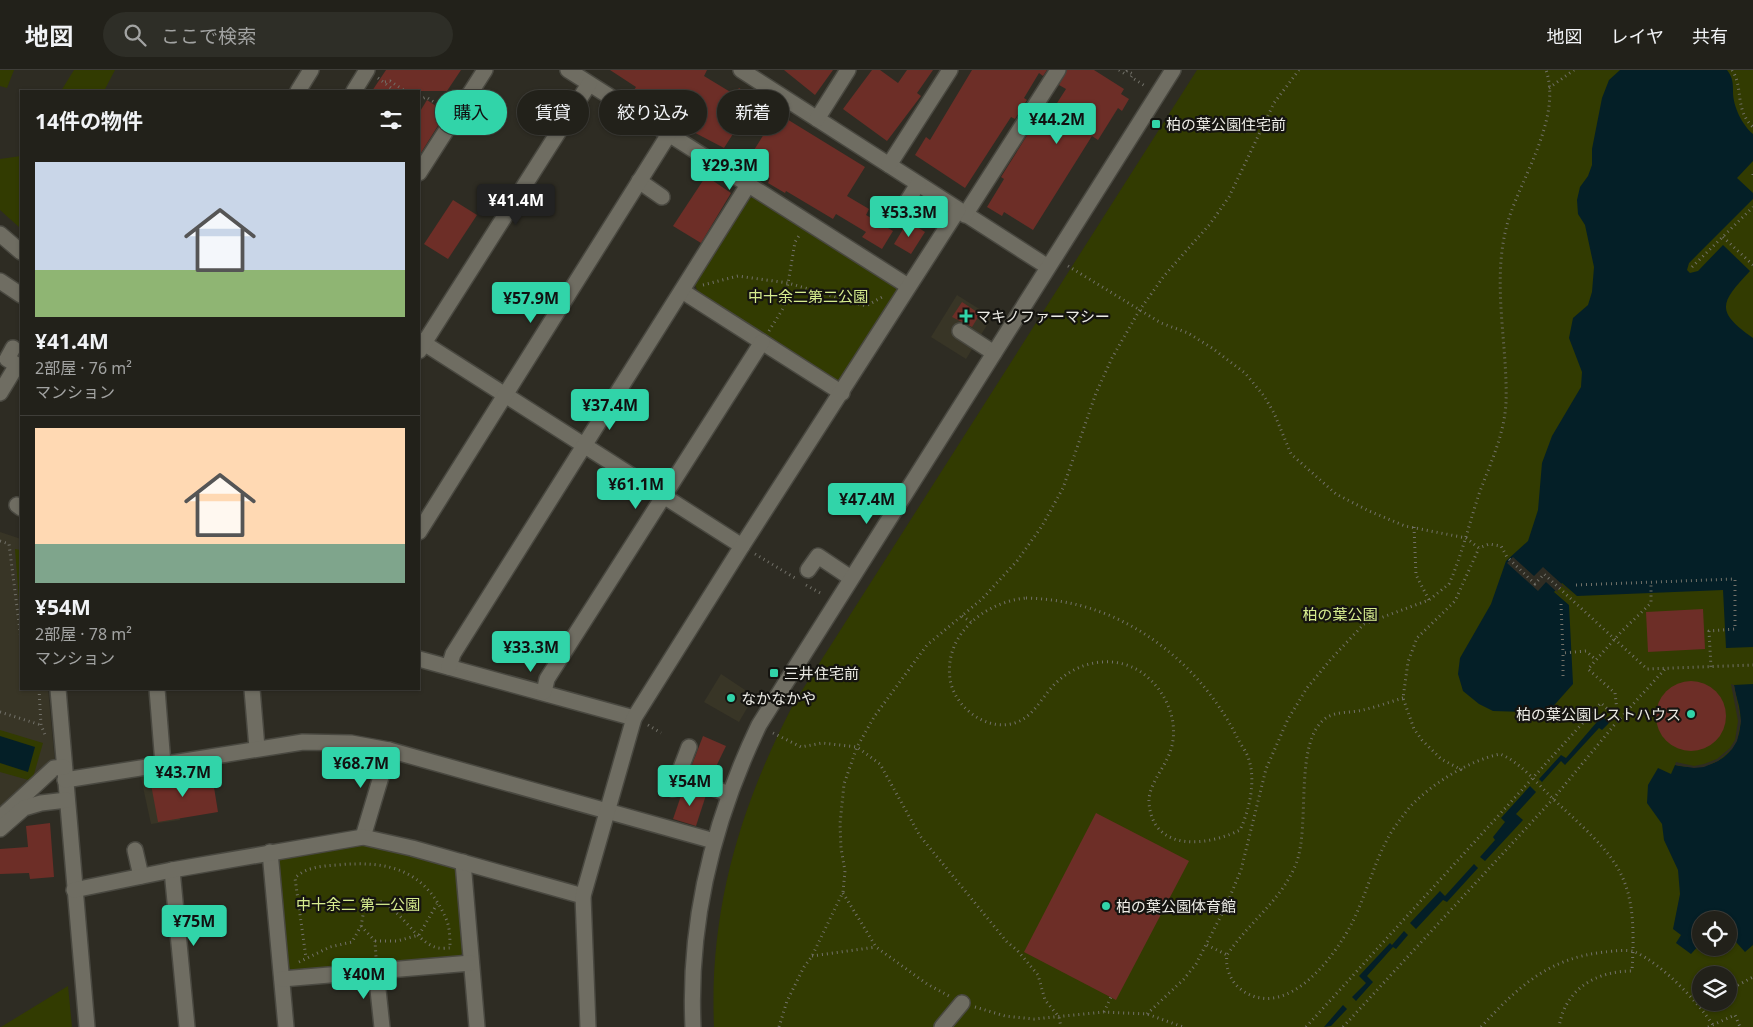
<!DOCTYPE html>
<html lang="ja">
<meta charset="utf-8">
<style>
:root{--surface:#22211a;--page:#2e2e27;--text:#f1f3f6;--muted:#a2a3a2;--line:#3f3e39;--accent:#31d4a9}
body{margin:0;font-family:"Noto Sans","Noto Sans JP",sans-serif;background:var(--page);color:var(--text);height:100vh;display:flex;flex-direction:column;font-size:19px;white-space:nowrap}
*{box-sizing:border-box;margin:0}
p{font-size:16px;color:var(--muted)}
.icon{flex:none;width:28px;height:28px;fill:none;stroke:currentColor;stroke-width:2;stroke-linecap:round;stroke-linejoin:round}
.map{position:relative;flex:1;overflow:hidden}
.side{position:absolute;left:20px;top:20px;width:400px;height:600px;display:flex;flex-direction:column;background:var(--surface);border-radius:0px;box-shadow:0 1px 4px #0004,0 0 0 1px var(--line)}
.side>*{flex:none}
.hud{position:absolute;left:435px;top:20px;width:475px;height:45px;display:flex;gap:10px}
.buttons{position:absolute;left:1692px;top:841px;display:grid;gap:10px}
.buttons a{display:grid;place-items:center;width:45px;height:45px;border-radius:50%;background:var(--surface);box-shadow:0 1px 4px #0004,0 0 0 1px var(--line);font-size:25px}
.price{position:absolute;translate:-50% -42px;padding:0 11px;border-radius:5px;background:var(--accent);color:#111;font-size:16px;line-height:32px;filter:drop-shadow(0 1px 2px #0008)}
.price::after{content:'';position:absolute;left:50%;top:30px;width:15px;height:11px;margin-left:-8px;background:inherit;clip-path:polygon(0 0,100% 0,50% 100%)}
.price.selected{background:#222;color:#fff}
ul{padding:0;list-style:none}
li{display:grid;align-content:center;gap:10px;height:265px;padding:0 15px}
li+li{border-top:1px solid var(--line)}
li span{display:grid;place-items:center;height:155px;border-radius:0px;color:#555}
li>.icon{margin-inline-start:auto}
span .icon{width:90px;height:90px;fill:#fffc;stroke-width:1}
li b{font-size:21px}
h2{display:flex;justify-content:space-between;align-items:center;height:60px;padding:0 15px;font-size:21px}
.tag{padding:0 18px;border-radius:22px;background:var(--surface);box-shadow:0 1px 4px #0004,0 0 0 1px var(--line);font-size:18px;line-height:45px}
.tag.selected{background:var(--accent);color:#111}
header{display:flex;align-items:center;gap:30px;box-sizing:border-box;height:70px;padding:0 25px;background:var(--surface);border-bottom:1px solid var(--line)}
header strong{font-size:24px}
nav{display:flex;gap:28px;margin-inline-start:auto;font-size:18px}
.search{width:350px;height:45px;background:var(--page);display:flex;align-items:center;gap:12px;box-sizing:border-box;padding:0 18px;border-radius:28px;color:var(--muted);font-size:19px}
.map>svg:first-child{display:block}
</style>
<header>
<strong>地図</strong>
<div class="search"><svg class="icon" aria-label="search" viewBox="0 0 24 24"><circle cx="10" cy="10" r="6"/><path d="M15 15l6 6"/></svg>ここで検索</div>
<nav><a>地図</a><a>レイヤ</a><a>共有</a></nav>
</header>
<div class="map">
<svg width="1753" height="957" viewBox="0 0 1753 957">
<rect width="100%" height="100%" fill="#2e2c23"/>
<g fill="#383526">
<path d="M 957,225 L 992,247 L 966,289 L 931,267 Z"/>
<path d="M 0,462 L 21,469 L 21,619 L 48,619 L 56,704 L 0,755 Z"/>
<path d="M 721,604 L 754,626 L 739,652 L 704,632 Z"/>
<path d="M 170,697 L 180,750 L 151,754 L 140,703 Z"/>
</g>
<g fill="#323b01" fill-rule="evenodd">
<path d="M 0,0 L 14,0 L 7,18 L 0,16 Z"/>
<path d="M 74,0 L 115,0 L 104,21 L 61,21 Z"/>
<path d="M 1197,0 L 1753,0 L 1753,957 L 714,957 C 709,840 740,736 794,633 ZM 1701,850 L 1729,850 L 1729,878 L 1701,878 ZM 1701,905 L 1729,905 L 1729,932 L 1701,932 Z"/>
<path d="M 21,86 L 21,156 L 19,157 L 0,140 L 0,89 Z"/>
<path d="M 757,127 L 895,215 L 897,223 L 843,308 L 834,311 L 698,222 L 695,215 L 750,128 Z"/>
<path d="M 15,479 L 21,480 L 21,555 Z"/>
<path d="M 0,660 L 43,673 L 32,711 L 0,702 Z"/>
<path d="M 360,772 L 452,796 L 458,802 L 465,880 L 459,887 L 294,901 L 289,898 L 279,791 L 284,786 Z"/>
<path d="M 68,916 L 72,957 L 1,957 Z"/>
</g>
<g fill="#041f27">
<path d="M 1620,0 L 1727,0 C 1733,8 1733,13 1733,22 C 1733,36 1742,55 1753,64 L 1753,91 L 1737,108 L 1753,123 L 1753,129 L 1689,193 L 1687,200 L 1690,203 L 1698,201 L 1723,175 L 1750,201 C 1721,232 1714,241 1753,268 L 1753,577 L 1726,578 L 1723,520 L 1577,526 L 1562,513 L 1554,522 L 1569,535 L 1573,614 L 1541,650 L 1529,642 L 1493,641 L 1479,634 L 1463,621 L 1458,604 L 1460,588 L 1491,534 L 1506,491 L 1528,471 L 1538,440 L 1542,393 L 1552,366 L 1581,317 L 1582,302 L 1569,268 L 1573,248 L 1588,235 L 1592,222 L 1594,197 L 1585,155 L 1578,144 L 1577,130 L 1580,117 L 1588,106 L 1592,95 L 1592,79 L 1602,28 L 1609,10 Z"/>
<path d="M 1753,614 L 1753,875 L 1745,882 L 1736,872 L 1729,877 L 1729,850 L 1701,850 L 1701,873 L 1691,884 L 1676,873 L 1681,865 L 1673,859 L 1680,824 L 1678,800 L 1664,770 L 1662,754 L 1647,733 L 1648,715 L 1658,698 L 1671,704 L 1675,695 C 1713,704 1745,683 1740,642 C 1739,633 1735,624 1734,615 Z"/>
<path d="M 1602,646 L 1609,653 L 1602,660 L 1599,658 L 1565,695 L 1561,691 L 1542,712 L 1539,709 L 1561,685 L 1566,688 Z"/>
<path d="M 0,666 L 35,677 L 28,702 L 0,693 Z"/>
<path d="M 1530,716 L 1536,722 L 1516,744 L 1523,750 L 1485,791 L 1480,787 L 1495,770 L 1493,767 L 1505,752 L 1501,748 Z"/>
<path d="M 1474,794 L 1478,798 L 1447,832 L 1443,830 L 1416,859 L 1410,853 L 1440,821 L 1445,826 Z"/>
<path d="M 1404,861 L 1408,865 L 1396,879 L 1393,877 L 1367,906 L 1373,912 L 1356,931 L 1352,927 L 1366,913 L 1359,906 L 1390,873 L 1392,875 Z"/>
<path d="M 1343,935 L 1347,939 L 1331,956 L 1324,957 Z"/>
</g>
<g fill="#2e2c23">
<path d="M 1513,487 L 1534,506 L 1543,497 L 1576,527 L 1562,516 L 1557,521 L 1570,534 L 1546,512 L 1538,521 L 1507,493 Z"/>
<path d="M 1731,614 L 1734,615 L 1741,651 L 1737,671 L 1732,679 L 1718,691 L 1704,697 L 1694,698 L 1675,695 L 1676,692 L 1694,696 L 1704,694 L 1717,689 L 1730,678 L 1735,670 L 1738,651 Z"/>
</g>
<g fill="#6d2e27">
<path d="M 386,0 L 461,0 L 447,21 L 372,21 Z"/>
<path d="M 610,0 L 707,0 L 704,6 L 732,23 L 735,24 L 739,18 L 752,26 L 748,32 L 752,34 L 724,78 L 682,56 L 685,51 L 651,31 L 649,34 L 632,23 L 636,17 Z"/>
<path d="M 784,0 L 833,0 L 815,25 Z"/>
<path d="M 872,0 L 880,0 L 898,13 L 907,0 L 933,0 L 917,23 L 921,26 L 887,71 L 843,39 Z"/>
<path d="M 972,0 L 1047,0 L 1043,6 L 1039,3 L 1024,28 L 1027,30 L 1015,49 L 1011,47 L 965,118 L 915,85 L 926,67 L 930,70 Z"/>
<path d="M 1067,0 L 1094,0 L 1124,19 L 1121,24 L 1129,29 L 1122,41 L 1118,38 L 1098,70 L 1092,66 L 1033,160 L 1004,142 L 1002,146 L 987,137 L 1004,109 L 1001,107 L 1043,40 L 1050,44 L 1066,19 L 1059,15 Z"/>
<path d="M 427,30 L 445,42 L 444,46 L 419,86 L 419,43 Z"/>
<path d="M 777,43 L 865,97 L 847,126 L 869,139 L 866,145 L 893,161 L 882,179 L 862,167 L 866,162 L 836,144 L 833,149 L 786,121 L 785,123 L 768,113 L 770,108 L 746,93 Z"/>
<path d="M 706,106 L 731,123 L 701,173 L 673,156 Z"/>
<path d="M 453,130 L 477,145 L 448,189 L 424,174 Z"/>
<path d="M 908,151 L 925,162 L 911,184 L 894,174 Z"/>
<path d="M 962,232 L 980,244 L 972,257 L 952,247 Z"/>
<path d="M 1703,539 L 1705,579 L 1648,582 L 1646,542 Z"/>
<circle cx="1691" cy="646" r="35"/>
<path d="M 703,666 L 726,676 L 711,707 L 690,700 Z"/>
<path d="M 169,705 L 170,712 L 212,705 L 218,742 L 158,752 L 150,709 Z"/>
<path d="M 684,717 L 706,725 L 696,756 L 673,749 Z"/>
<path d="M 1096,743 L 1189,791 L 1116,930 L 1024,882 Z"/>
<path d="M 50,753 L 54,807 L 30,809 L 29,803 L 0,804 L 0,779 L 28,777 L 26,756 Z"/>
</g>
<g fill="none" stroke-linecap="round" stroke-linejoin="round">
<defs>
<g id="minor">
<path d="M 568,0 L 908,216"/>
<path d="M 741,0 L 1048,197"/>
<path d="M 298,21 L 311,0"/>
<path d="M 354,21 L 367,0"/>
<path d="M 817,49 L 848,0"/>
<path d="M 889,95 L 950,0"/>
<path d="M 419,103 L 485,0"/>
<path d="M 639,111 L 662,127"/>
<path d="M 903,138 L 918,114"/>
<path d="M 965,145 L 1058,0"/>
<path d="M 0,164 L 21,182"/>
<path d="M 0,211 L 21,225"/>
<path d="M 682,221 L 842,323"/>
<path d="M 960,261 L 994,283"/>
<path d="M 419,270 L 742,476"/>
<path d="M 419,281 L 589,14"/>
<path d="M 0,323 L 17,295 L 7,289 L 13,278"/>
<path d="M 17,435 L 21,438"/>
<path d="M 419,462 L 669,64"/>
<path d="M 808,500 L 818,486 L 851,508"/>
<path d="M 419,589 L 634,648"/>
<path d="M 449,597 L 453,584 L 748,115"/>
<path d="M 58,619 L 87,957"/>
<path d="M 157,619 L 163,694"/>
<path d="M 252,619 L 257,678"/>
<path d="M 544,622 L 547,609 L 762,272"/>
<path d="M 678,705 L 729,724"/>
<path d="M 65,710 L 303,672 L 351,673 L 389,680 L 714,771"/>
<path d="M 673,719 L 689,677"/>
<path d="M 0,748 L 54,698 L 64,697"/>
<path d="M 0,759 L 24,738 L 41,733 L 67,730"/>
<path d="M 363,767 L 389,680"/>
<path d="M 135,780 L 141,806"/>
<path d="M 270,782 L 286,957"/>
<path d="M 463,792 L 477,957"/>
<path d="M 172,800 L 187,957"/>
<path d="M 74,820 L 172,800 L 363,767 L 412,778 L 583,826"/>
<path d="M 376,901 L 382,957"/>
<path d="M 282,909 L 471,893"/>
<path d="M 588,957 L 583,826 L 634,648 L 742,476 L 958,140"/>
<path d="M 693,957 C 688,851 714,749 759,655 L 1173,0"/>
<path d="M 942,957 L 962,933"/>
</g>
</defs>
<use href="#minor" stroke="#494840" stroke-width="18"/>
<g stroke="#727169" stroke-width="3" stroke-dasharray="1 4" stroke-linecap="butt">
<path d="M 1119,0 L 1125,4 L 1127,1 L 1133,4 L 1131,7 L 1145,16"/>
<path d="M 1732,0 C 1744,18 1734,39 1753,57"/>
<path d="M 378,8 L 395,21"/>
<path d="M 385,12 L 390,11 L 405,21"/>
<path d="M 1549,18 L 1574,0"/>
<path d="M 419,30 L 426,27 L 443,38"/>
<path d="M 1753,104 L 1753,108"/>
<path d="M 1723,167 L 1753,195"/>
<path d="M 1068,196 L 1161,253 L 1188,263 L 1212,278 L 1245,303 L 1264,326 L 1274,343 L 1291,384 L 1336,424 L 1369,441 L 1405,456 L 1466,468 L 1479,478 L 1489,474 L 1501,476 L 1507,487 L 1535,514 L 1544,504 L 1647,599 L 1753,595"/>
<path d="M 1692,197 L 1753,137"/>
<path d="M 703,215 L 738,206 L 788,213 L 866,236 L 884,226"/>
<path d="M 769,261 L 784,237 L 795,172 L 800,164"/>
<path d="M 1414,457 L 1416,505 L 1429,530"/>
<path d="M 0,471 L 9,474 L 21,569"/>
<path d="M 755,484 L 795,508"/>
<path d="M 806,515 L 822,524"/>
<path d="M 1576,515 L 1735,509 L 1735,559 L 1709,561 L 1711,597"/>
<path d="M 1026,528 C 1056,529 1082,534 1111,546 C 1166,570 1210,614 1237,667 C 1240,674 1247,682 1249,690 C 1256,712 1249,741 1240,760 C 1208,776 1153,783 1149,733 C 1148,717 1161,702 1167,689 C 1183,658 1168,621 1141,602 C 1112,583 1074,592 1052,617 C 1043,627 1036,640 1025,648 C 995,668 955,641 950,609 C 944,564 985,532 1026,528 Z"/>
<path d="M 1561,534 L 1563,583"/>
<path d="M 962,546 L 971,552"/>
<path d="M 1563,606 L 1563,583 L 1586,581 L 1596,590"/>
<path d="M 39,619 L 41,655 L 46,667"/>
<path d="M 1403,628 C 1390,632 1376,637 1363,640 C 1351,643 1336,641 1326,648 C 1293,671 1311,756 1296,794 C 1281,831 1248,853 1227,885 C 1225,898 1231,913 1243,921 C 1287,950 1334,888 1352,853 C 1366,825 1374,793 1389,766 C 1395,756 1402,747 1409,738 C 1431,714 1468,691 1500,684 C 1520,692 1537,713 1552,728 C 1620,791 1638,804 1632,901 C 1596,901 1565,919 1559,957"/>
<path d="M 0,642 L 41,655"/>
<path d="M 1618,649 L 1615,623 L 1588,599 L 1621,562 L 1651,533 L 1651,512"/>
<path d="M 648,655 L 661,663"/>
<path d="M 773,663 L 801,677 L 822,673 L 857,677 L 880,694 L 920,766 L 1007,872 L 1017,880 L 1038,905 L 1045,930 L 1059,947 L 1061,957"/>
<path d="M 1462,700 L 1441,689 L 1422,670 L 1414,659 L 1403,628 L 1408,592 L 1417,568 L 1455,531 L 1479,478"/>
<path d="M 843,823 L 876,877 L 927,914 L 949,926"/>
<path d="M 361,856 L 375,871 L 376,887"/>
<path d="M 375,871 L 397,871 L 419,865 L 437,834"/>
<path d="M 1207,875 L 1227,885"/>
<path d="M 812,886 L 876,877"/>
<path d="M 299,892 L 330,877 L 352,872 L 361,856 L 364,840 L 381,832 C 401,840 416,871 435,877 C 439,879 446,878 450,878 C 450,870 450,859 447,851 C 426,800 389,790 337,795 C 322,796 306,797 295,808 L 306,888"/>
<path d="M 1729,920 L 1753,907"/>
<path d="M 1700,935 L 1705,932"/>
<path d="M 975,937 L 1005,946 L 1034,949 L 1104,942 L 1147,944 L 1183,957"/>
<path d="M 1104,942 L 1111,927"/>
<path d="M 1147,944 L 1184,909 L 1196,894 L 1226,836 L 1241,800 L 1266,699 L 1288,649 L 1307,618 L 1331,589 L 1364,554 L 1429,530 L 1449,514 C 1462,485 1469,454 1479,424 C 1490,394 1504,366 1506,333 C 1508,272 1490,208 1509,148 C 1523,105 1562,46 1546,0"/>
<path d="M 779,957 L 787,931 L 804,897 L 812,886 L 843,822 L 845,801 L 841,778 L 840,754 L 844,714 L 857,677 L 874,647 L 927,575 L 982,529 L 1017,491 L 1042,456 L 1063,418 L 1096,323 L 1112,288 L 1139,241 L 1164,206 L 1210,154 L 1229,127 L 1274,33 L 1299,0"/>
<path d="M 1306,957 L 1601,633 L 1618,649"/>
<path d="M 1343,957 L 1553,729 L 1616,653 L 1665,599"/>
<path d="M 1481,957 C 1518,917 1548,888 1605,882 C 1613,881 1628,879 1635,882 C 1662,894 1697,931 1713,955"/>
<path d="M 1708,957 L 1735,945 L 1740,957"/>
</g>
<use href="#minor" stroke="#6f6d62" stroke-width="15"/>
</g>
<g fill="#31d4a9" stroke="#151410" stroke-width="2">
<rect x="1151" y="49" width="10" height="10" rx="2.5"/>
<path d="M963.5 238.5h5v5h5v5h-5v5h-5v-5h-5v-5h5z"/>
<rect x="769" y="598" width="10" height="10" rx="2.5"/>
<circle cx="731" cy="628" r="5"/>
<circle cx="1691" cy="644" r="5"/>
<circle cx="1106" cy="836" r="5"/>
</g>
<g text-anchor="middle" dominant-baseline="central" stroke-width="4.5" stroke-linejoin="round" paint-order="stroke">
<g font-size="15" fill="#ecebe5" stroke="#151410" text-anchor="start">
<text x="1166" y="54">柏の葉公園住宅前</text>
<text x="976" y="246">マキノファーマシー</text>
<text x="784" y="603">三井住宅前</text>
<text x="741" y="628">なかなかや</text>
<text x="1681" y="644" text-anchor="end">柏の葉公園レストハウス</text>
<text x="1116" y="836">柏の葉公園体育館</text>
</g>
<g font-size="15" fill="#d6ec8e" stroke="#151410">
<text x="808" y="226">中十余二第二公園</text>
<text x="1340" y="544">柏の葉公園</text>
<text x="358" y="834">中十余二 第一公園</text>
</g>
</g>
</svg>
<div class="buttons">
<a><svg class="icon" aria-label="locate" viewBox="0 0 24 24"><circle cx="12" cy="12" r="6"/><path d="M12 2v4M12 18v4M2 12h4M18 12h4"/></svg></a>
<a><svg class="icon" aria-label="layers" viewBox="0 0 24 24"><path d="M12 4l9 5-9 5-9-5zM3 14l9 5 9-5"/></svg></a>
</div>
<b class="price" style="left:1057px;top:75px">¥44.2M</b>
<b class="price" style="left:730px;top:121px">¥29.3M</b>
<b class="price selected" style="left:516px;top:156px">¥41.4M</b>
<b class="price" style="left:909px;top:168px">¥53.3M</b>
<b class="price" style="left:531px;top:254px">¥57.9M</b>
<b class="price" style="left:610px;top:361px">¥37.4M</b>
<b class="price" style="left:636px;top:440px">¥61.1M</b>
<b class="price" style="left:867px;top:455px">¥47.4M</b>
<b class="price" style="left:531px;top:603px">¥33.3M</b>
<b class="price" style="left:361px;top:719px">¥68.7M</b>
<b class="price" style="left:183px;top:728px">¥43.7M</b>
<b class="price" style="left:690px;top:737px">¥54M</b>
<b class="price" style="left:194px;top:877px">¥75M</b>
<b class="price" style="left:364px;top:930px">¥40M</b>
<div class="hud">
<a class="tag selected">購入</a>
<a class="tag">賃貸</a>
<a class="tag">絞り込み</a>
<a class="tag">新着</a>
</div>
<section class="side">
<h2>14件の物件<svg class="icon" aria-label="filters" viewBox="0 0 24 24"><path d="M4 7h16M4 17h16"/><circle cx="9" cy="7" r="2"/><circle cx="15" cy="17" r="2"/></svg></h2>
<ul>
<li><span style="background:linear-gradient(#c9d6e8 70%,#8fb573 0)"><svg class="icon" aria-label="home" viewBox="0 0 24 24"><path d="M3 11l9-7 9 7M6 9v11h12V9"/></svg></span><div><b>¥41.4M</b><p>2部屋 · 76 m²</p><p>マンション</p></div></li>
<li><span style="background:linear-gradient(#ffd9b3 75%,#7fa58c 0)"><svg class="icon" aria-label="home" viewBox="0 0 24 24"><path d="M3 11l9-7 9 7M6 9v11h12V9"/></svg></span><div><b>¥54M</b><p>2部屋 · 78 m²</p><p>マンション</p></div></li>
</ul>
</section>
</div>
